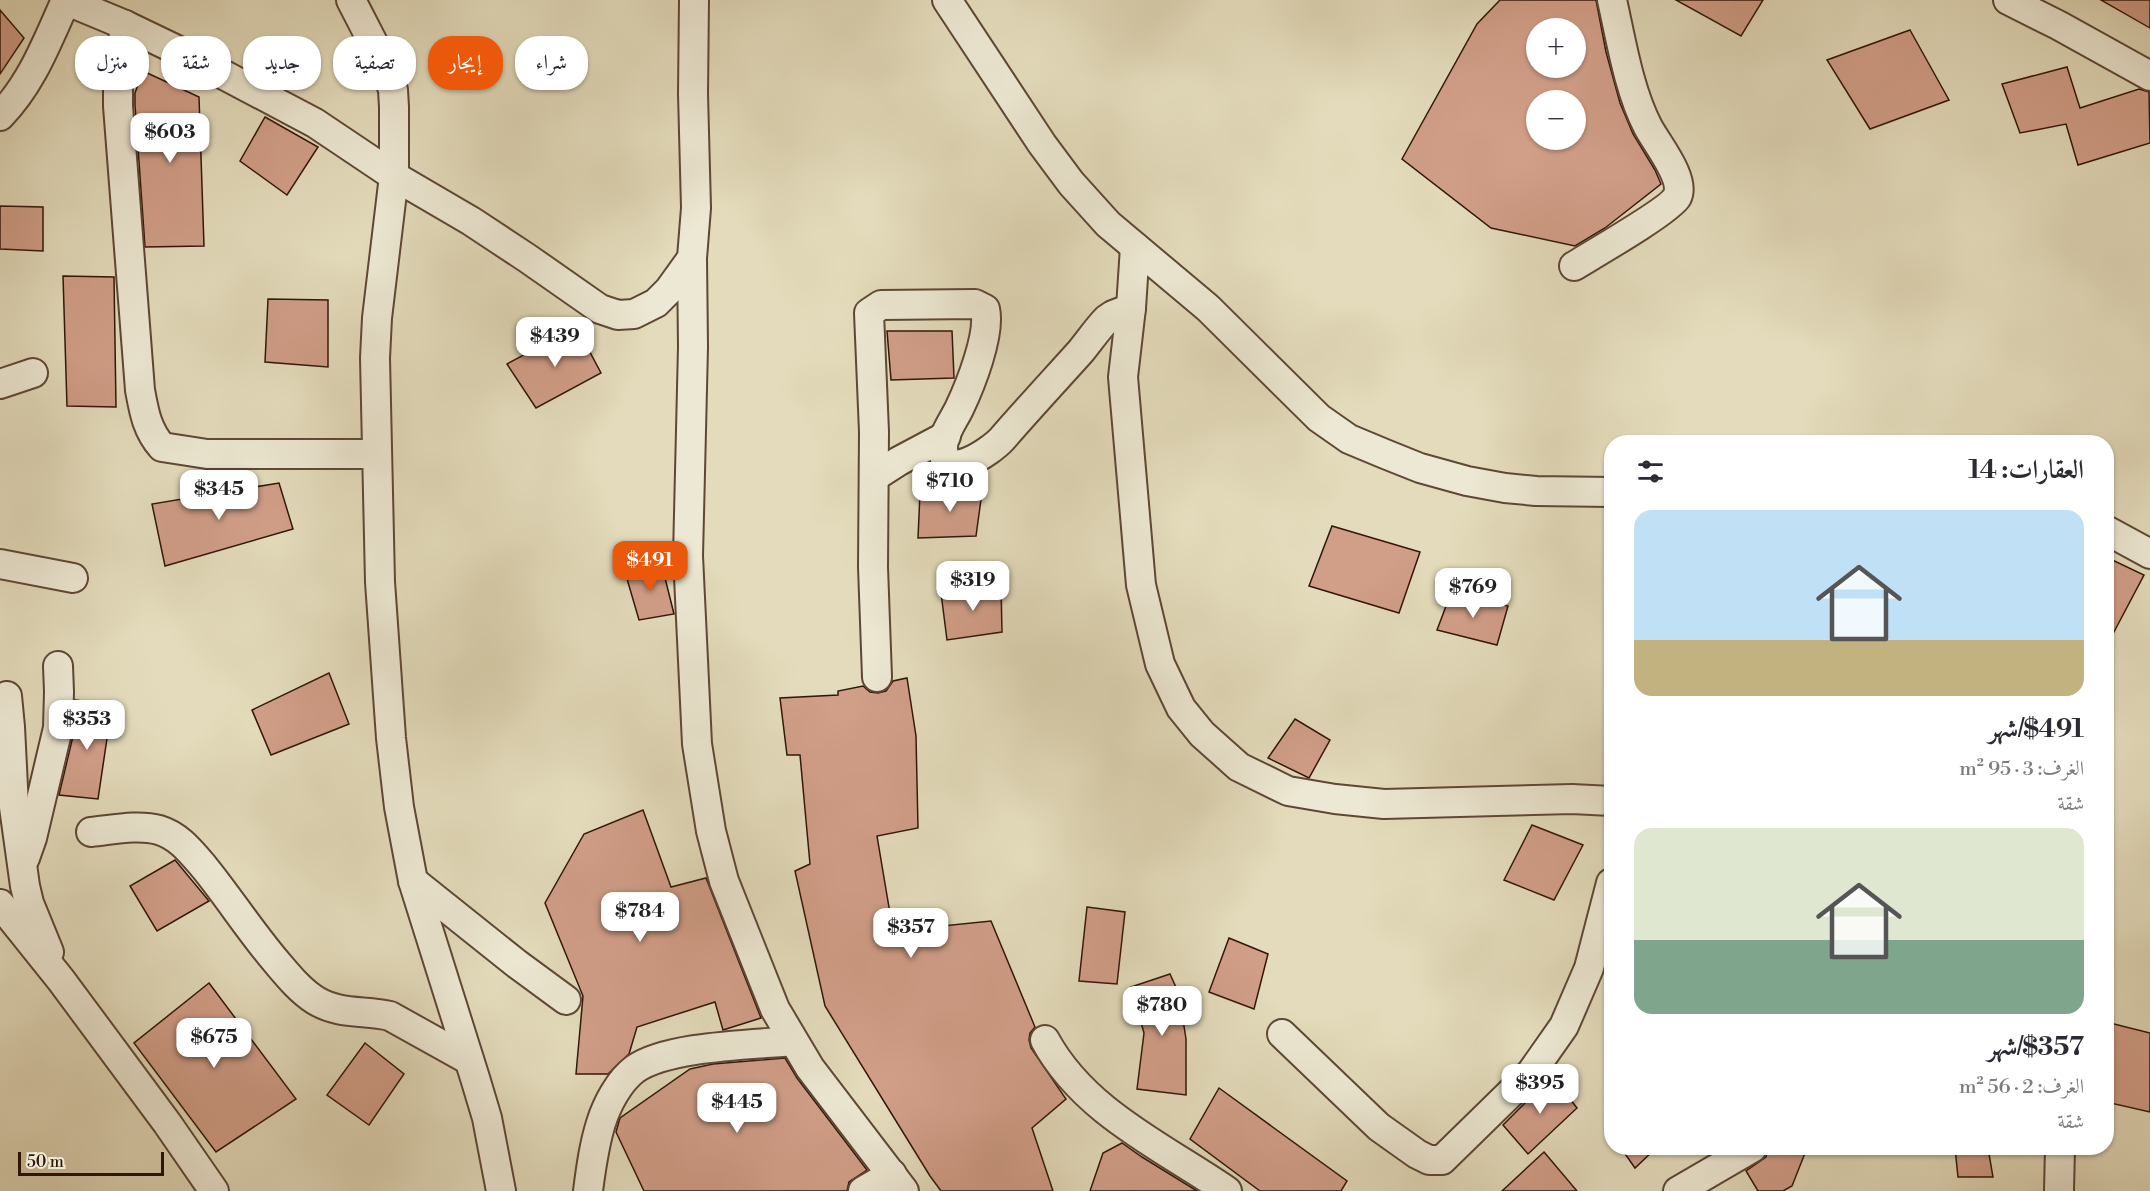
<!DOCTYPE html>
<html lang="ar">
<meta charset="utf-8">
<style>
:root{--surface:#fff;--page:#f7f7f7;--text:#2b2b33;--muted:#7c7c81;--accent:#ea580c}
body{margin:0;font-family:"Libre Bodoni",Amiri,serif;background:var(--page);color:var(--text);direction:rtl;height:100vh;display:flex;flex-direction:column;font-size:22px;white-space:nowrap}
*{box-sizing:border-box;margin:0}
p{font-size:20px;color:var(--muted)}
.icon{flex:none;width:33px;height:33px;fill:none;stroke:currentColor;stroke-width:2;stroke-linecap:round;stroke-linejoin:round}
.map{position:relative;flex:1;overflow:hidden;direction:ltr}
.details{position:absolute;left:1604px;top:435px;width:510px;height:720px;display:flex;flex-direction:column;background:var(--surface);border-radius:24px;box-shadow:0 2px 4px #0004;direction:rtl}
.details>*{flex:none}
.top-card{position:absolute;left:18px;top:36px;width:570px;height:54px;direction:rtl;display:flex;gap:12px}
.buttons{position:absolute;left:1526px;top:18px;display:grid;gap:12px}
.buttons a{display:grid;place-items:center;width:60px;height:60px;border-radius:50%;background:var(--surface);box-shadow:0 2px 4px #0004;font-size:30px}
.scale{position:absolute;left:18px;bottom:15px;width:146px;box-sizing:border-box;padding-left:6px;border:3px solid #311608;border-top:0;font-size:16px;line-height:21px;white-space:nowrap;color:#311608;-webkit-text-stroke:4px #ede8d3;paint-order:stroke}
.price{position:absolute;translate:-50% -51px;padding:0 14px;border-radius:12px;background:#fff;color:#222;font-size:20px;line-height:39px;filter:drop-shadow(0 2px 3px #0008)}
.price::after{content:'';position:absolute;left:50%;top:36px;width:18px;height:14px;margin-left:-9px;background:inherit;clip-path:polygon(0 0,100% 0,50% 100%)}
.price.current{background:var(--accent);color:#fff}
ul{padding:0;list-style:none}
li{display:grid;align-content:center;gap:12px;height:318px;padding:0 30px}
li span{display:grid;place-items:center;height:186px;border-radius:18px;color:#555}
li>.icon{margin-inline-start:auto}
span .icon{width:108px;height:108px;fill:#fffc;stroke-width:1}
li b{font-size:26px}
h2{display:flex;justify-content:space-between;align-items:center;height:72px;padding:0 30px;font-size:26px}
.pill{padding:0 21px;border-radius:24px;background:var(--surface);box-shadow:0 2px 4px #0004;font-size:21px;line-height:54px}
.pill.current{background:var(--accent);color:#fff}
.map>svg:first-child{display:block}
</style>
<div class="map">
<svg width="2150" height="1191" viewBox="0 0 2150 1191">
<rect width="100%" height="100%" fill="#e3dbbb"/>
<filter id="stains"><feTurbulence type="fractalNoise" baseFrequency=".00333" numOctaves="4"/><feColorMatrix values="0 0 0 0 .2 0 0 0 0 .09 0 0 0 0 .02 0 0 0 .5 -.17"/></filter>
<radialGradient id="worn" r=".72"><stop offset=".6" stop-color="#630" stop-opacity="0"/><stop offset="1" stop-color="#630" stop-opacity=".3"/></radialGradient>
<g fill="#d19e88" stroke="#311608" stroke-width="1.5" fill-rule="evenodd">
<path d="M 1500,0 L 1596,0 L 1606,52 L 1620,103 L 1633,134 L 1655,170 L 1661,184 L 1605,228 L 1575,246 L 1491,228 L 1402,159 L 1477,24 ZM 1536,28 L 1575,28 L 1575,68 L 1536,68 ZM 1536,100 L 1575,100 L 1575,140 L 1536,140 Z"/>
<path d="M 1676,0 L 1763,0 L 1741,36 Z"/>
<path d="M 2101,0 L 2150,0 L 2150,28 Z"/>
<path d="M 0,10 L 24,38 L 0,74 Z"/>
<path d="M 1910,30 L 1949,100 L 1870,129 L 1827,60 Z"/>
<path d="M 2067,67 L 2080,108 L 2139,89 L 2149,92 L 2150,143 L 2078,165 L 2066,124 L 2020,133 L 2002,84 Z"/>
<path d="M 143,71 L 199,97 L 204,246 L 145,247 L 135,105 L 135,93 Z"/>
<path d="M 265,117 L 318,147 L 287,195 L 240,161 Z"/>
<path d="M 0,206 L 43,207 L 43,251 L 0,249 Z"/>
<path d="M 63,276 L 114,277 L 116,407 L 67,406 Z"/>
<path d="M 268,299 L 328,300 L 328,367 L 265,362 Z"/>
<path d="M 575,324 L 601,373 L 536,408 L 507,364 L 565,333 Z"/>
<path d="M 887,331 L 952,331 L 954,378 L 891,380 Z"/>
<path d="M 279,483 L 293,529 L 165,566 L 152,504 Z"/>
<path d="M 983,485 L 976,536 L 918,538 L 920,493 Z"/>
<path d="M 1332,526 L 1420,552 L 1399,613 L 1309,586 Z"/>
<path d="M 2106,557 L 2144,575 L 2106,647 Z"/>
<path d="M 661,562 L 674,614 L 639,620 L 625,572 Z"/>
<path d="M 1001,585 L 1002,632 L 947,640 L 941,593 Z"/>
<path d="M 1451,593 L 1508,606 L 1497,645 L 1437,630 Z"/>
<path d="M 329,673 L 349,724 L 271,755 L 252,710 Z"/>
<path d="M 907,678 L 916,736 L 918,828 L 877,836 L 893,931 L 991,921 L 1035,1027 L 1030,1033 L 1029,1040 L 1031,1048 L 1066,1099 L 1032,1128 L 1053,1191 L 941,1191 L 930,1176 L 825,1006 L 795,871 L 810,864 L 800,755 L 787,755 L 780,698 L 838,695 L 838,691 L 863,686 L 870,692 L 878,693 L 886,691 L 893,681 Z"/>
<path d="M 75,700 L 112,705 L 98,799 L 59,795 L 74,732 Z"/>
<path d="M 1295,719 L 1330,740 L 1309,778 L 1268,758 Z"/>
<path d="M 643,810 L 671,887 L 706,878 L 761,1018 L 723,1030 L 715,1002 L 637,1027 L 629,1054 L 608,1074 L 576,1074 L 583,996 L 545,903 L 584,834 Z"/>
<path d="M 1532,825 L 1583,845 L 1554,900 L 1504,880 Z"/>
<path d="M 175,860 L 209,901 L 157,931 L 130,886 Z"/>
<path d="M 1087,907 L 1125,912 L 1117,984 L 1079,981 Z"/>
<path d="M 1229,938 L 1268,954 L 1254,1009 L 1209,992 Z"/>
<path d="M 1170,974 L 1179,994 L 1186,1039 L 1186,1095 L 1137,1089 L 1144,1033 L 1131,987 Z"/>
<path d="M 209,983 L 296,1099 L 216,1152 L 134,1043 Z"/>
<path d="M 2110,1023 L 2150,1033 L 2150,1112 L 2106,1102 Z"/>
<path d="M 365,1043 L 404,1074 L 369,1125 L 327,1095 Z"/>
<path d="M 785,1058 L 797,1078 L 867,1170 L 849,1182 L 847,1191 L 644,1191 L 616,1132 L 620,1118 L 690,1069 L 713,1064 Z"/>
<path d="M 1552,1076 L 1577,1108 L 1528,1154 L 1503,1125 Z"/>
<path d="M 1219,1088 L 1347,1181 L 1341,1191 L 1260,1191 L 1190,1139 Z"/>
<path d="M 1122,1143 L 1142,1157 L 1197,1191 L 1090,1191 L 1103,1153 Z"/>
<path d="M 1621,1148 L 1656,1148 L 1635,1168 Z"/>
<path d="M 1768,1148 L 1807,1148 L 1792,1186 L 1783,1191 L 1758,1191 L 1746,1171 L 1766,1157 Z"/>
<path d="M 1955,1148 L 1988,1148 L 1993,1177 L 1958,1177 Z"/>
<path d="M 1544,1152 L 1577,1191 L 1502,1191 Z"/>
</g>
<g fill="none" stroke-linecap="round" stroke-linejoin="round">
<defs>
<g id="minor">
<path d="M 65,0 L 125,25 L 177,50 L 315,123 L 394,176 L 471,221 L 527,258 L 600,309 L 618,315 L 634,314 L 656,303 L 669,290 L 692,258 L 696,208 L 693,94 L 694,0"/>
<path d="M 351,0 L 385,66 L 393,90 L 394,107 L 394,176 L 377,318 L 375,358 L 380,582 L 391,738 L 399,807 L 413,881 L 475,1078 L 487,1118 L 501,1191"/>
<path d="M 947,0 L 1042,144 L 1071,183 L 1108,224 L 1208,308 L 1319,418 L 1349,439 L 1385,454 L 1420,468 L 1467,481 L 1505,488 L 1536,491 L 1611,492"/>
<path d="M 2008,0 L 2058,25 L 2150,76"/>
<path d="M 125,25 L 118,83 L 118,106 L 140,390 C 144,412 147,430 162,447 L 207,454 L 376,454"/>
<path d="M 0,116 C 32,83 47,42 66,0"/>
<path d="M 692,258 L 693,347 L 688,556 L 697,744 L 711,831 L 724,881 L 775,1009 L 810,1068 L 904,1191"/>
<path d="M 1574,266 C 1592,255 1670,210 1677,197 C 1686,179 1657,144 1648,127 C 1629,91 1621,40 1612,0"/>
<path d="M 1131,308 L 1123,377 L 1141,585 L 1160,664 L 1181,708 L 1202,734 L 1239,767 L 1288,791 L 1335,799 L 1384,804 L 1572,799 L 1611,801"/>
<path d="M 0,384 L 33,373"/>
<path d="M 874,477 L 899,461 L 946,436"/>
<path d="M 2106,530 L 2150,554"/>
<path d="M 0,564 L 73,578"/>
<path d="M 877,677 L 873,567 L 874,432 L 869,313 L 881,305 L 975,304 L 985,309 C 991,334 970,386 959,409 C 953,421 943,434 943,447 C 943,485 991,451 1002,439 C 1028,409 1055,380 1081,351 C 1090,340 1098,328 1107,319 L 1113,315 L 1131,308 L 1135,247"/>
<path d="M 7,696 L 10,727 L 14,807 L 25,886 L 29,903 L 49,952"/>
<path d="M 91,832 C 112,830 138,824 159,830 C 179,836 191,852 204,867 C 230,899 252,934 279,965 C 290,978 301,991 315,1000 C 339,1015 364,1010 390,1016 L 469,1060"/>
<path d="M 25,858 L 32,838 L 58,728 L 59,692 L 58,666"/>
<path d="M 413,881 L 517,964 L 566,1000"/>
<path d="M 0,904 L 61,980 L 167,1123 L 214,1191"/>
<path d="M 1282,1034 L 1379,1127 L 1417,1154 L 1429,1160 L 1442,1160 L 1531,1073 L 1564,1026 L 1589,968 L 1611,883"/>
<path d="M 1045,1040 C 1084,1112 1163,1147 1227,1191"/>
<path d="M 588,1191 C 591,1168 594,1145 601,1123 C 607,1104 619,1081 635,1069 C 668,1046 751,1045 793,1041"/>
<path d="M 863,1191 L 892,1174"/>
<path d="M 1678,1191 L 1752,1148"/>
<path d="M 2059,1191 L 2060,1148"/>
</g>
</defs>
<use href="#minor" stroke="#5e4735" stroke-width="32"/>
<use href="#minor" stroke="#ede8d3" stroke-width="28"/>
</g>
<rect width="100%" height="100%" filter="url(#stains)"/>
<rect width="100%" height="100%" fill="url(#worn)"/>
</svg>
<div class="buttons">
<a>+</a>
<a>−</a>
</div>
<div class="scale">50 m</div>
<b class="price" style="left:170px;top:164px">$603</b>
<b class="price" style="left:555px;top:368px">$439</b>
<b class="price" style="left:950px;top:513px">$710</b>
<b class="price" style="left:219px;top:521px">$345</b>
<b class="price current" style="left:650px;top:592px">$491</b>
<b class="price" style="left:973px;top:612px">$319</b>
<b class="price" style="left:1473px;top:619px">$769</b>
<b class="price" style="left:87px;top:751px">$353</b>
<b class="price" style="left:640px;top:943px">$784</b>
<b class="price" style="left:911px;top:959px">$357</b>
<b class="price" style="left:1162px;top:1037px">$780</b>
<b class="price" style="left:214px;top:1069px">$675</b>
<b class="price" style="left:1540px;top:1115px">$395</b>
<b class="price" style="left:737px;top:1134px">$445</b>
<div class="top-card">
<a class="pill">شراء</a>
<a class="pill current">إيجار</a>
<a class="pill">تصفية</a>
<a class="pill">جديد</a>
<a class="pill">شقة</a>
<a class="pill">منزل</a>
</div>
<section class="details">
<h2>العقارات: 14<svg class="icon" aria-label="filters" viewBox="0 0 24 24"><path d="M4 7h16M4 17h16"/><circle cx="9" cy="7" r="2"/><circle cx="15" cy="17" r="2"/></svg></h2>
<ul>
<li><span style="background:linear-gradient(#bfe0f5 70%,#c2b280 0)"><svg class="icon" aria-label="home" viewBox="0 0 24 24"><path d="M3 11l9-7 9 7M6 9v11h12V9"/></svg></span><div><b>$491/شهر</b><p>الغرف: 3 · 95 m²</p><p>شقة</p></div></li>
<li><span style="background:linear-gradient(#dfe7d0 60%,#7fa58c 0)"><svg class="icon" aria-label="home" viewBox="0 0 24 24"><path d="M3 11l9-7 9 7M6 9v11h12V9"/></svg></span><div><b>$357/شهر</b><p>الغرف: 2 · 56 m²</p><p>شقة</p></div></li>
</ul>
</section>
</div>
